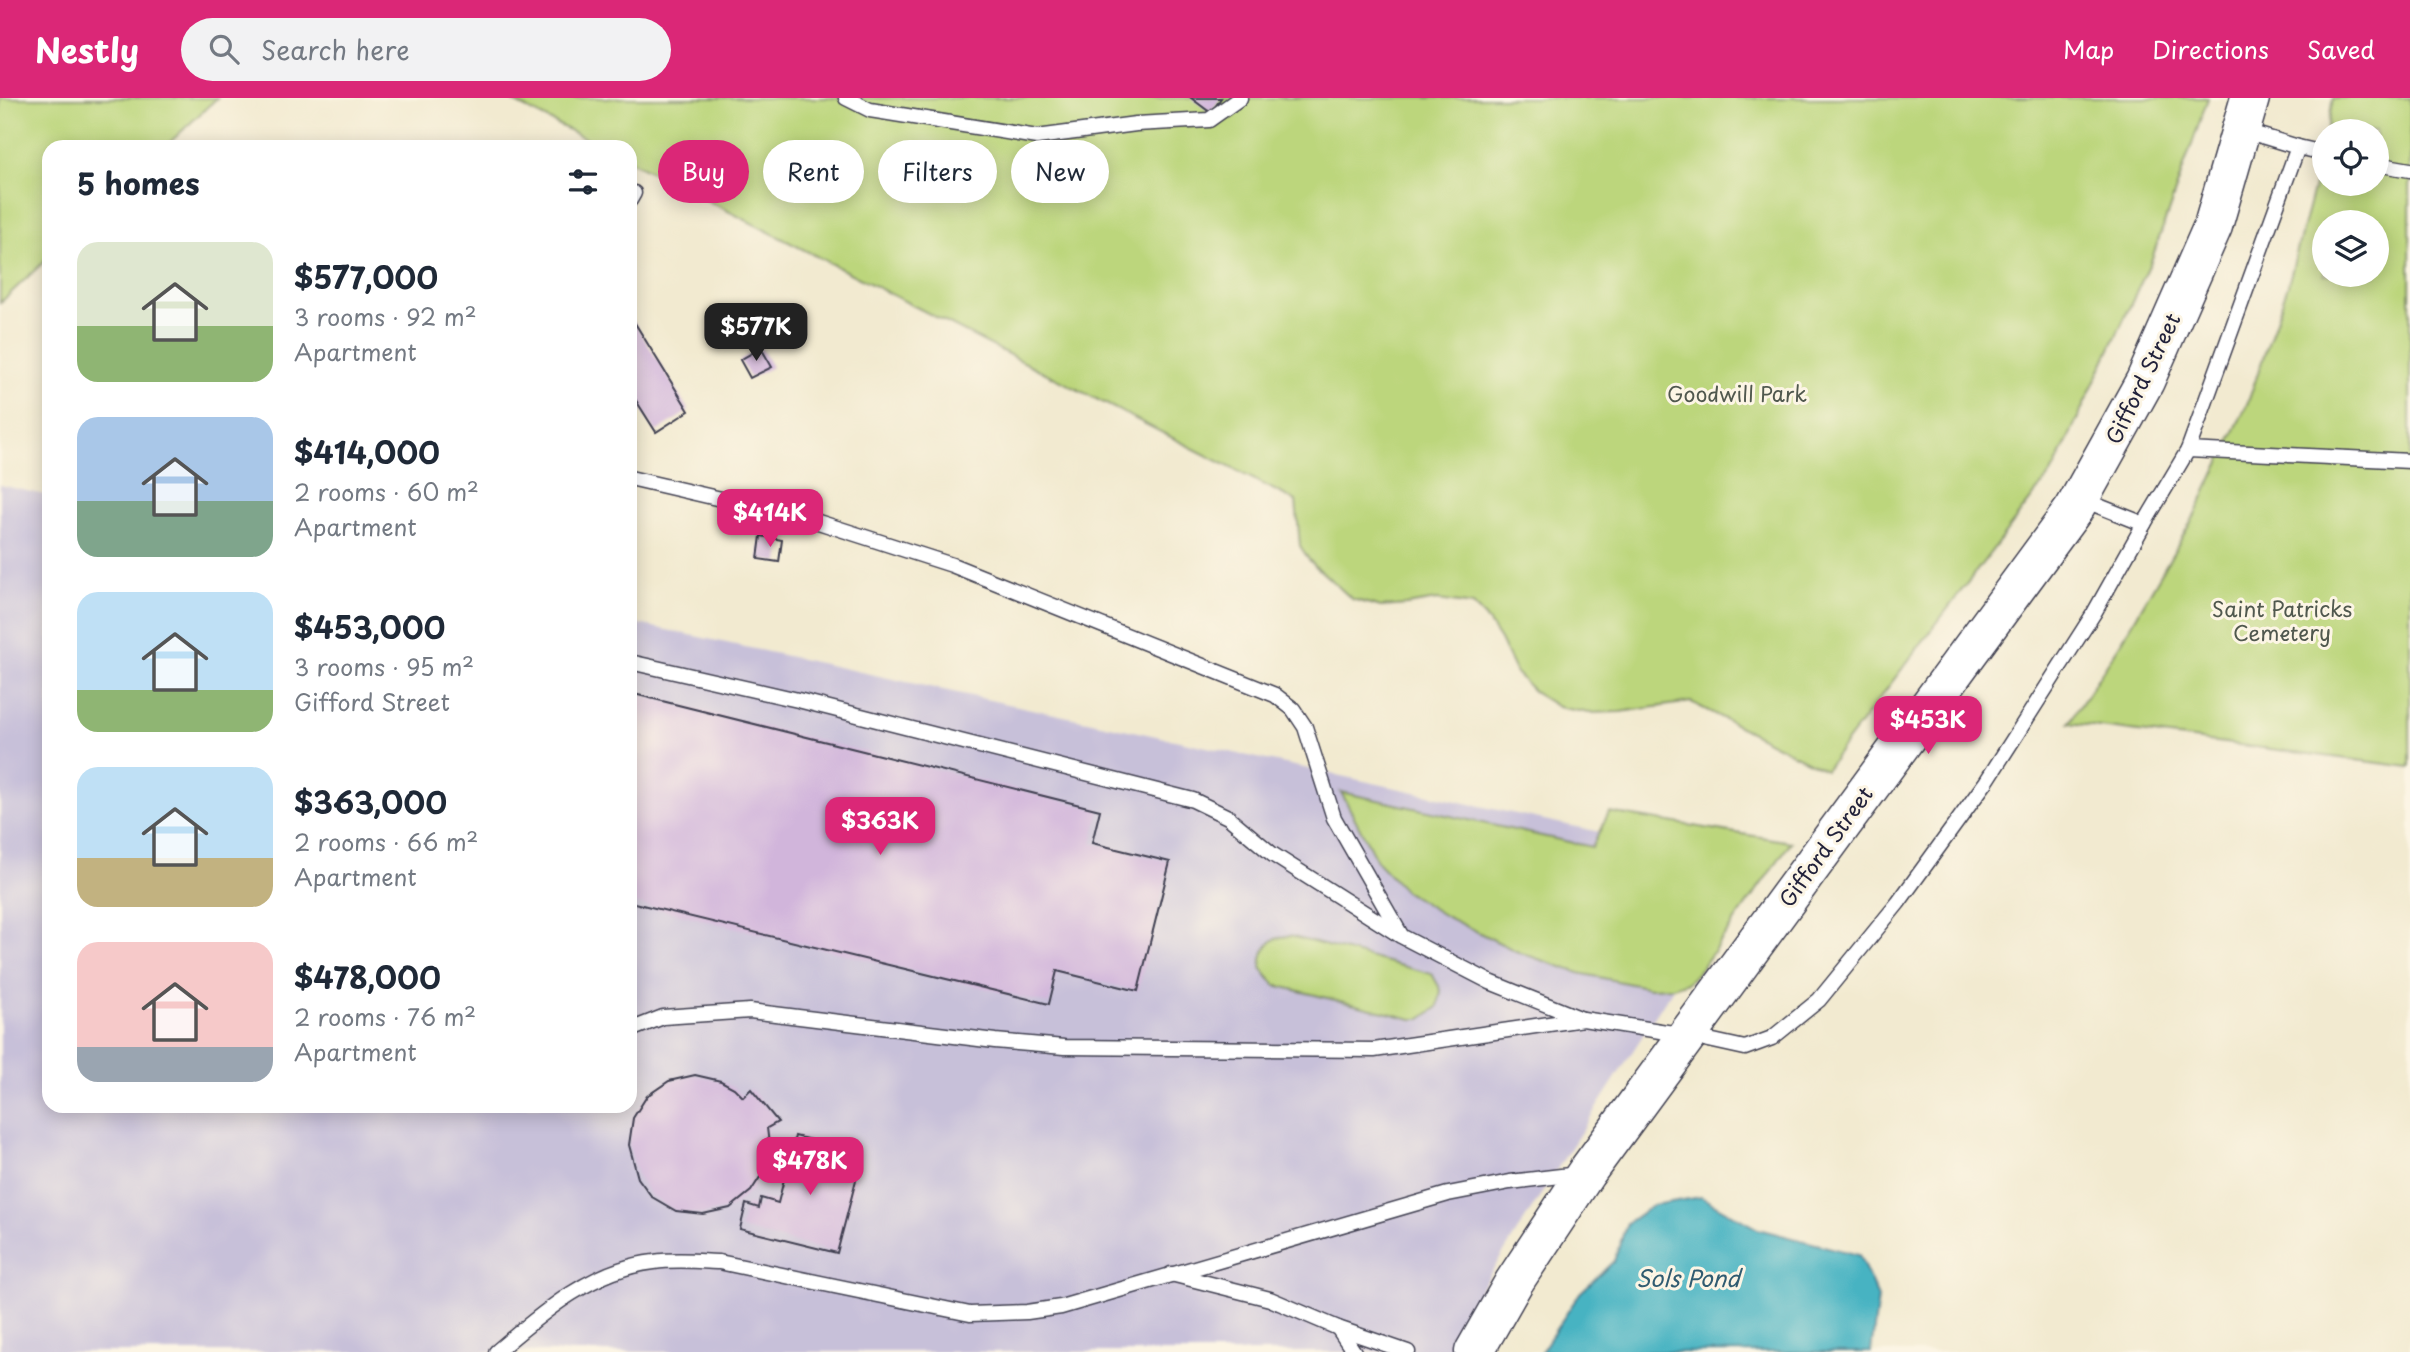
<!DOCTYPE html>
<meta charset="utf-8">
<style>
:root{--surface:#fff;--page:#f2f2f3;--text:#1f2937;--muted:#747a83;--accent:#db2777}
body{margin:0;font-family:"Playpen Sans",sans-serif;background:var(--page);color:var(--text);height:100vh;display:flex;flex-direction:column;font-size:26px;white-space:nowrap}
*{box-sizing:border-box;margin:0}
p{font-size:23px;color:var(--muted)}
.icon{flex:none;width:38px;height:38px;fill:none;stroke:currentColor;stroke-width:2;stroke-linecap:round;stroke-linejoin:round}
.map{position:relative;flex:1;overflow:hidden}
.details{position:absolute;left:42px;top:42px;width:595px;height:973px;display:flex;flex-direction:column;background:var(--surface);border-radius:21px;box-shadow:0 4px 18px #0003}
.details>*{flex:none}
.guide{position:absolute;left:658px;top:42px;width:665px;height:63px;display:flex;gap:14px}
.buttons{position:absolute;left:2312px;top:21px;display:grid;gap:14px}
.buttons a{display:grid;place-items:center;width:77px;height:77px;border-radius:50%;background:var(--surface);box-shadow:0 4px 18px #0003;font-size:35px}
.price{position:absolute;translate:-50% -60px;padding:0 16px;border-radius:14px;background:var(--accent);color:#fff;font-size:23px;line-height:46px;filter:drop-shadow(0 2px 4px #0008)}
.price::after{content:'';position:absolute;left:50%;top:42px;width:21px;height:16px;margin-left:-10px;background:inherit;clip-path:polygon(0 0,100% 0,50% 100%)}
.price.on{background:#222;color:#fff}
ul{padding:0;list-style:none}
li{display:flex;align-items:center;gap:21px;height:175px;padding:0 35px}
li span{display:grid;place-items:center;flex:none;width:196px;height:140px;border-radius:21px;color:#555}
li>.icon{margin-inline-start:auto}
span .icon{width:84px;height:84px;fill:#fffc;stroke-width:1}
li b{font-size:30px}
h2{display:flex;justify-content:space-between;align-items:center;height:84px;padding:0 35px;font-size:30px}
.tag{padding:0 24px;border-radius:32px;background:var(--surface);box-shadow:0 4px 18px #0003;font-size:24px;line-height:63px}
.tag.on{background:var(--accent);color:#fff}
header{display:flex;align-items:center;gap:42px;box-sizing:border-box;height:98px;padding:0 35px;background:var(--accent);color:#fff}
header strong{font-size:33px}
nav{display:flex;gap:38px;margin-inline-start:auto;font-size:24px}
.search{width:490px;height:63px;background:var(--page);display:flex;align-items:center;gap:18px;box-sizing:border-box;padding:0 24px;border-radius:38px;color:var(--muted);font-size:26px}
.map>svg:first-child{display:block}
</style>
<header>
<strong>Nestly</strong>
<div class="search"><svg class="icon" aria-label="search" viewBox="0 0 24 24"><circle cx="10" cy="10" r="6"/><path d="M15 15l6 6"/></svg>Search here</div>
<nav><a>Map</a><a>Directions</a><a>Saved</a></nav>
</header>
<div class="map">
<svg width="2410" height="1254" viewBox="0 0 2410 1254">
<rect width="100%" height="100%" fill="#fcf5e5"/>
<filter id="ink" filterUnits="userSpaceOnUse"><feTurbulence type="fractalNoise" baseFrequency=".0143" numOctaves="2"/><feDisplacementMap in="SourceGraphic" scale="14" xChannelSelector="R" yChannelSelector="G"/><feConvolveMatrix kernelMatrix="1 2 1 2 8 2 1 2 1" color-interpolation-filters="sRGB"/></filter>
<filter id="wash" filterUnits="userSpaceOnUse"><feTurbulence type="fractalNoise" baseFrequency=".00686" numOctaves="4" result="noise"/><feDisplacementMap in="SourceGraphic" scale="28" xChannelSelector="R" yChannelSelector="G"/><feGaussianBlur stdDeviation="1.57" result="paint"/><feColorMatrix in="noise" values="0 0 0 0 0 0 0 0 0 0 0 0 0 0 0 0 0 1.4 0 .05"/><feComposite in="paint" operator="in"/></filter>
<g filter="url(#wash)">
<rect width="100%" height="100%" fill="#f2ead0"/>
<path fill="#c7c0d9" d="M 0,387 L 49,398 L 49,1008 L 630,1008 L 630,524 L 1752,767 L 1458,1226 L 1448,1254 L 0,1254 Z"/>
<g fill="#bcd67c" stroke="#6f7c5c" stroke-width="2" fill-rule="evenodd">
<path d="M 0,0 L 217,0 L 165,49 L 49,49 L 49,159 L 0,205 Z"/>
<path d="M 506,0 L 2208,0 L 2151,163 L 2054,371 L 1825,672 L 1691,604 L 1620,614 L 1589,615 L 1558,609 L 1535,595 L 1516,575 L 1500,542 L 1485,519 L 1473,507 L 1437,502 L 1407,507 L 1381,509 L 1352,501 L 1310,463 L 1300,448 L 1296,403 L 630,63 L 630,49 L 602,49 Z"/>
<path d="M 2333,0 L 2410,0 L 2410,669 L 2069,625 L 2122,543 L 2195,417 L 2248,304 L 2288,187 L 2324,49 L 2324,86 L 2376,86 L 2376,33 L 2327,33 ZM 2324,124 L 2376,124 L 2376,177 L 2324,177 Z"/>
<path d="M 1341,694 L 1592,749 L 1609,714 L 1791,744 L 1703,868 L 1688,884 L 1673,889 L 1650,890 L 1579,875 L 1518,854 L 1445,818 L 1405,793 L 1378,765 Z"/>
<path d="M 1290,838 L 1432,876 L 1441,892 L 1438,909 L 1421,921 L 1412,921 L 1275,887 L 1261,870 C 1262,850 1268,839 1290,838 Z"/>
</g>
<path fill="#46b3c2" stroke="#346a7e" stroke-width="2" d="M 1701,1099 L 1758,1131 L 1859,1157 L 1878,1200 L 1871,1254 L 1541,1254 L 1580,1195 L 1614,1163 L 1627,1125 L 1653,1107 Z"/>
<g id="blocks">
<g fill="#d1b5db">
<path d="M 1191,0 L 1221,0 L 1211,15 Z"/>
<path d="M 633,222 L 689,313 L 656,334 L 630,293 L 630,224 Z"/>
<path d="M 761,250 L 772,269 L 750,280 L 740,262 Z"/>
<path d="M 761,438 L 782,442 L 779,464 L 758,461 Z"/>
<path d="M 630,595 L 1100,712 L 1092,745 L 1170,764 L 1138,893 L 1057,873 L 1049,906 L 630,804 Z"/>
<path d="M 695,977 L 721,983 L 734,990 L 743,999 L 751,991 L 778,1024 L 767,1030 L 769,1046 L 767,1062 L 762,1076 L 751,1093 L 730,1110 L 703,1116 L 676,1113 L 652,1099 L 638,1080 L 629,1047 L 633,1020 L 647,998 L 669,983 Z"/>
<path d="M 795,1038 L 863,1055 L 837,1155 L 740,1131 L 746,1106 L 759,1110 L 761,1100 L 778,1105 Z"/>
</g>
</g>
</g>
<g filter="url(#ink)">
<use href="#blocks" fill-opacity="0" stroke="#414051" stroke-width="2"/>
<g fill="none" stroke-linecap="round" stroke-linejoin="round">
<defs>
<g id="lane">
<path d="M 846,0 L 870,12 L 1037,39 L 1136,26 L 1209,22 L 1240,0"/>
<path d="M 2242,32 L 2298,49 L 2324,55"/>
<path d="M 2298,49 L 2188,352 L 2410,363"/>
<path d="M 2376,66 L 2410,72"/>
<path d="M 630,102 L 634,95"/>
<path d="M 630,380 L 812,422 L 952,467 L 1275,597 L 1293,611 L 1305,629 L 1334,720 L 1401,837"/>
<path d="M 2144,426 L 2188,352"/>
<path d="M 630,564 L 798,602 L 1193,702 L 1228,719 L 1272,756 L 1401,838 L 1490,884 L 1582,921"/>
<path d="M 630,932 L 663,919 L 750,913 L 995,943 L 1064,949 L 1374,952 L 1583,921 L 1686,937 L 1745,950 L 1772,940 L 1819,902 L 1898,805 L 1986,684 L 2094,515 L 2144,426 L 2081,401"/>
<path d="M 1171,1176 L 1270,1201 L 1338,1230 L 1354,1254"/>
<path d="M 1338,1230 L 1408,1254"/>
<path d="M 496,1254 C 542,1215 592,1171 654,1164 C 676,1161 697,1163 719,1164 L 970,1216 L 1027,1214 L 1061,1209 L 1448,1096 L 1510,1084 L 1578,1076"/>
</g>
<path id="secondary" d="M 1474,1254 L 1514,1184 L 1586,1075 L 2074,411 L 2145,283 L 2213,128 L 2250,0"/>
</defs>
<use href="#lane" stroke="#414051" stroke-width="17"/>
<use href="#secondary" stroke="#414051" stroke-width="41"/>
<use href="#lane" stroke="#fff" stroke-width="14"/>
<use href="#secondary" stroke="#fff" stroke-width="38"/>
</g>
</g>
<g text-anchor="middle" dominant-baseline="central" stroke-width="6" stroke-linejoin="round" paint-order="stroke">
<g font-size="21" fill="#22223b" stroke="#fcf5e5">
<text transform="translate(2142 280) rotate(-64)">Gifford Street</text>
<text transform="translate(1825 748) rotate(-54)">Gifford Street</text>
</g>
<g font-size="21" fill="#50584e" stroke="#fcf5e5">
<text x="1737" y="295">Goodwill Park</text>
<text x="2282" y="510">Saint Patricks<tspan x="2282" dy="24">Cemetery</tspan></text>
</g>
<g font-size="23" font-style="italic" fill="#305c71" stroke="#fcf5e5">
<text x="1688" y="1179">Sols Pond</text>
</g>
</g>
</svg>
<div class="buttons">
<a><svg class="icon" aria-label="locate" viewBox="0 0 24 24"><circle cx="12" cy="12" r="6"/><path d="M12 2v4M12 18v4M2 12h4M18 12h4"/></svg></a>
<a><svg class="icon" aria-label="layers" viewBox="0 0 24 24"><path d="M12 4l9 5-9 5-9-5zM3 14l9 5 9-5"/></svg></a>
</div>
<b class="price on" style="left:756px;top:265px">$577K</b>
<b class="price" style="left:770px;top:451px">$414K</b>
<b class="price" style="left:1928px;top:658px">$453K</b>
<b class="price" style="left:880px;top:759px">$363K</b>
<b class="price" style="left:810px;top:1099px">$478K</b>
<div class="guide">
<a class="tag on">Buy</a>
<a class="tag">Rent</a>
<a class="tag">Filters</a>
<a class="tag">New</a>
</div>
<section class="details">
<h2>5 homes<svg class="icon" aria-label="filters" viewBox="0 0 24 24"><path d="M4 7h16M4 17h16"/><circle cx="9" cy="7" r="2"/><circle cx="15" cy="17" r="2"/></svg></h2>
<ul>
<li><span style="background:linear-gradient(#dfe7d0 60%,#8fb573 0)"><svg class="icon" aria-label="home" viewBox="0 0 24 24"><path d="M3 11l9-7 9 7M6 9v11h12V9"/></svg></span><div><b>$577,000</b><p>3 rooms · 92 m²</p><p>Apartment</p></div></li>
<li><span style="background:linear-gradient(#a9c7e8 60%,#7fa58c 0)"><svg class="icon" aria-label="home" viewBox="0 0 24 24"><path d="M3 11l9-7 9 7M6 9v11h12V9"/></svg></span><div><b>$414,000</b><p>2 rooms · 60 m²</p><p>Apartment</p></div></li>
<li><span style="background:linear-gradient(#bfe0f5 70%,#8fb573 0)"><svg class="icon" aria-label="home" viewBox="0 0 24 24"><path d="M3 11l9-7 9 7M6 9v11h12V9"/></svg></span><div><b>$453,000</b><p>3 rooms · 95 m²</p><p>Gifford Street</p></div></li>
<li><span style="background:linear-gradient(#bfe0f5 65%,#c2b280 0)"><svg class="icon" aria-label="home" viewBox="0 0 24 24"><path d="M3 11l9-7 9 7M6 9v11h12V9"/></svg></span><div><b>$363,000</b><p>2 rooms · 66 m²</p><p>Apartment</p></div></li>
<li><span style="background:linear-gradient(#f6c9c9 75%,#9aa5b1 0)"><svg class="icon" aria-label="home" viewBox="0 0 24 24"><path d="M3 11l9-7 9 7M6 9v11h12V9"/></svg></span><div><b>$478,000</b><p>2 rooms · 76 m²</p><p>Apartment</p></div></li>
</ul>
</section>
</div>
